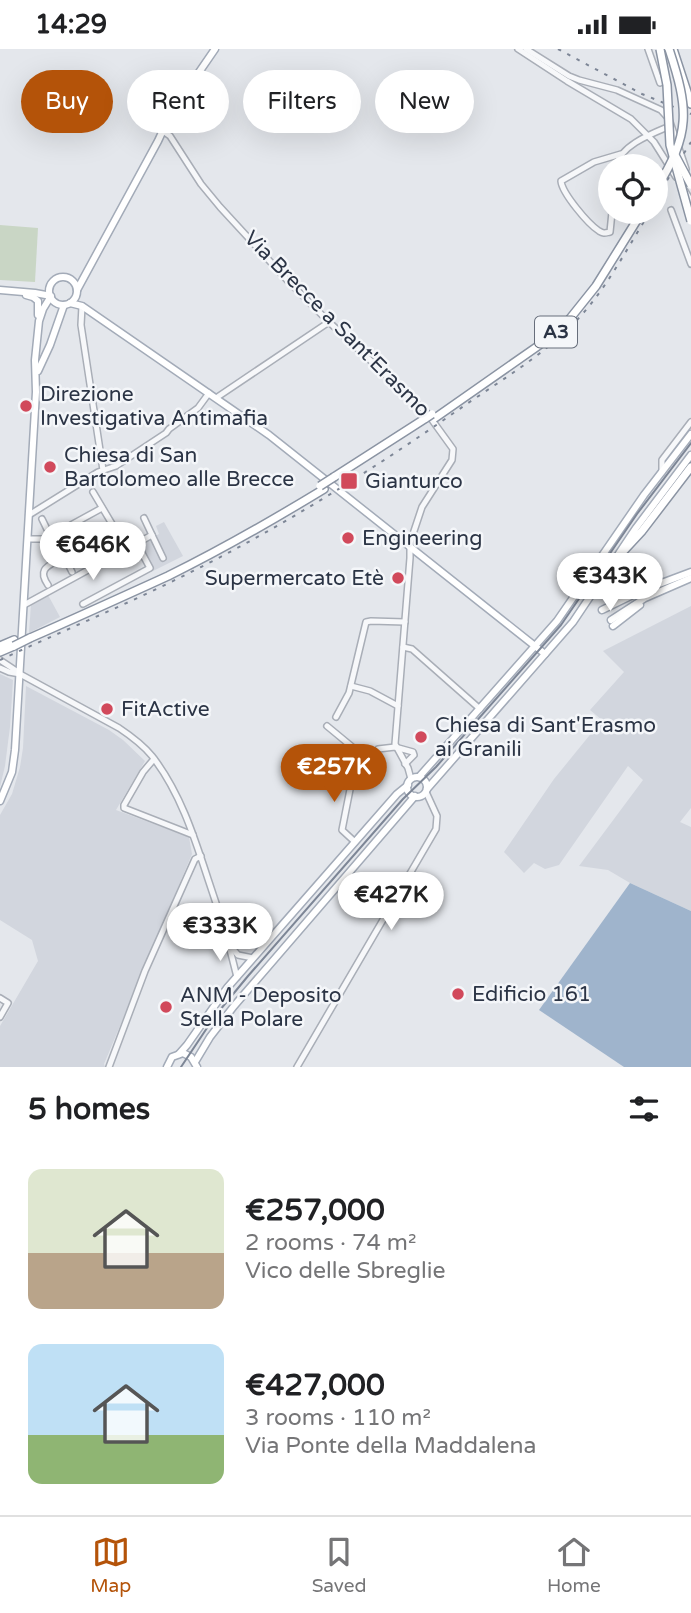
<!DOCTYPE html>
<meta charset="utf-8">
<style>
:root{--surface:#fff;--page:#f2f2f2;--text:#202124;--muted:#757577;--line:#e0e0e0;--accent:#b45309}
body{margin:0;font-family:"Varela Round",sans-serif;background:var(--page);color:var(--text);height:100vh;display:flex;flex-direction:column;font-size:26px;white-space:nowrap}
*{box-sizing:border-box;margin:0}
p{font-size:23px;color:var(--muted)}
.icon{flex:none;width:38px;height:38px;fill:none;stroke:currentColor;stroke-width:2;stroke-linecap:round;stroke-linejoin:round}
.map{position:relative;height:1018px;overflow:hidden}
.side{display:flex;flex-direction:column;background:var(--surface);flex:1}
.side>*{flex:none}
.top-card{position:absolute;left:21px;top:21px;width:649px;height:63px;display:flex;gap:14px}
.tools{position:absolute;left:598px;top:105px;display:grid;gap:14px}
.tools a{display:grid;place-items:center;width:70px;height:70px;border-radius:50%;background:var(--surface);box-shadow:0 7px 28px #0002;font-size:35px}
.price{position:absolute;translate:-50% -60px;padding:0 16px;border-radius:24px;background:#fff;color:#222;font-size:23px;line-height:46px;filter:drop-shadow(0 2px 4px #0008)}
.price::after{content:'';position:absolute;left:50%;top:42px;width:21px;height:16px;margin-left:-10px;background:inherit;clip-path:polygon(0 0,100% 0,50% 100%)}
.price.on{background:var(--accent);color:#fff}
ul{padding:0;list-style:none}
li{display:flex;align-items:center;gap:21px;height:175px;padding:0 28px}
li span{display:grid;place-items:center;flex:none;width:196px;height:140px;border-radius:14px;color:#555}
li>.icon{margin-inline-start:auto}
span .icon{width:84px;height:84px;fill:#fffc;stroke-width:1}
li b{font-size:30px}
h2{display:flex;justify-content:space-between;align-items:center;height:84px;padding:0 28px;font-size:30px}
.pill{padding:0 24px;border-radius:32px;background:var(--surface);box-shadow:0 7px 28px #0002;font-size:24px;line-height:63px}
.pill.on{background:var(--accent);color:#fff}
.status{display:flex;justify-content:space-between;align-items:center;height:49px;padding:0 35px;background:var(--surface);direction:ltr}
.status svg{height:19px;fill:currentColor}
.tab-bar{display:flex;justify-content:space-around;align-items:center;height:98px;border-top:2px solid var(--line);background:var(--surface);font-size:19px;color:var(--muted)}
.tab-bar a{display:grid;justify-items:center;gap:4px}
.tab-bar .on{color:var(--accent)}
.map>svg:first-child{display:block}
</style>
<div class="status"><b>14:29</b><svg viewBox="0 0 49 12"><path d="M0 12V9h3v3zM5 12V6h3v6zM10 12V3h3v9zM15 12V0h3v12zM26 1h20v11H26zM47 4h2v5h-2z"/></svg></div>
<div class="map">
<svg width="691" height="1018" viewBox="0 0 691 1018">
<rect width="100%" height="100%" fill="#e4e7ec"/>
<g fill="#d2d6de">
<path d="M 164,473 L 183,507 L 151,523 L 137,497 L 159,485 L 156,477 Z"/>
<path d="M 48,546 L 60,568 L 29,584 L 31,555 Z"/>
<path d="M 691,557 L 691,759 L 680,773 L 691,778 L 691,862 L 630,834 L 608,821 L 579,817 L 643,731 L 628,717 L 559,816 L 545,820 L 534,814 L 524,824 L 504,803 L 554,730 L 602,671 L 590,661 L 624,623 L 603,602 Z"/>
<path d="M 0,625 L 13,631 L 10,678 L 5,717 L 0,738 Z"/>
<path d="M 26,637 L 109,681 L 123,691 L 145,712 L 116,761 L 189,788 L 192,805 L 104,1015 L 105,1018 L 0,1018 L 0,977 L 38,912 L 32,891 L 0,871 L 0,766 L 12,745 L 20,718 L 23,699 Z"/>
</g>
<path fill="#c9d6c5" d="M 0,176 L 38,179 L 35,233 L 0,231 Z"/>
<path fill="#9fb4cc" d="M 630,834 L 691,862 L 691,1018 L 624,1018 L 539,961 Z"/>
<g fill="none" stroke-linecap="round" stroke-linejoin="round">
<defs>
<g id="minor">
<path d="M 518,0 L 567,32 L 631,70 L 654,93 L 676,128"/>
<path d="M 526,0 L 569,27 L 579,31 L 617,41 L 661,61 L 669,70 L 686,120"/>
<path d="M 648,0 L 660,34"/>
<path d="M 163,82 L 170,87 L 201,135 L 220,158 L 288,232 L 329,273 L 427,364 L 453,400 L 452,411 L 422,458 L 410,494 L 410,509 L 395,695 L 408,719 L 411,730"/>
<path d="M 616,117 C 621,96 651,85 670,77"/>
<path d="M 685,142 L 691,152"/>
<path d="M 671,161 L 691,215"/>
<path d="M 612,163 L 610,183 C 605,184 604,185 599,182 C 588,175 562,144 561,132 L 594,113 L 621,105"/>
<path d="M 82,257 L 81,276 L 103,421"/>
<path d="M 216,349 L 329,273"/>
<path d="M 662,423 L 662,411 L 691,373"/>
<path d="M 29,466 L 98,423 L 116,417 L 166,384 L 169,380 L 198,359 L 209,344"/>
<path d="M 144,469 L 152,486"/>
<path d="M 42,470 L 61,509 L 66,511 L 72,523"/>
<path d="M 71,476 L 102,459"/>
<path d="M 28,490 L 52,490"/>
<path d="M 48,536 C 37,520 48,517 61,509"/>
<path d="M 83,555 L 150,519 L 129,480 L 118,485 L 93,443"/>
<path d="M 24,556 L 152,486 L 163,509"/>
<path d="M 403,598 L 412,600 L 480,660"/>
<path d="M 0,611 L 18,623"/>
<path d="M 0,619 L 9,623 L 20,625 L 119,679 C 131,687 143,696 152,707 C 180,743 194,787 208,830 C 219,862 229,895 237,928"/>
<path d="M 351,637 L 370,642 L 398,657"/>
<path d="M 336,668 L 349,644 L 366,573 L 371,572 L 405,573"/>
<path d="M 327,677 L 356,701 L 357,705 L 375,709 L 378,700 L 395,698 L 413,703 L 414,706 L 405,715"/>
<path d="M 154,710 L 143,723 L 124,756 L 124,759 L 193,786"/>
<path d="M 355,793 L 342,781 L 357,705"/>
<path d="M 232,899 L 238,906 L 253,909"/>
<path d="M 0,949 L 8,954 L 0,968"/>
<path d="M 109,1018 L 145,922 L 195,810 L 201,807"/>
<path d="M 297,1018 L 436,780 L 437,767 L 426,743"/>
</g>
<g id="major">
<circle cx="63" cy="242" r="14"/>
<path d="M 0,241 L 35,244 L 51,247 L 43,260 L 39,272 L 35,311 L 36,343 L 15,701 L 12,723 L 0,752"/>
<path d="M 77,241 L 158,92 L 171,64 L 215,0"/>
<path d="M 26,246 L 33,248 L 38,252 L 38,266"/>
<path d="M 70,254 L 82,257 L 269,386 L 545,605"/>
<path d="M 38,322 L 50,296 L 64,256"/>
<path d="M 602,561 L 643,541 L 691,523"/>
<path d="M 611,571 L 645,549 L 691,529"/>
<path d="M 613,577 L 640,556"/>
<path d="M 419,728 L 557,572 L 644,446 L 691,385"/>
<circle cx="417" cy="738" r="10"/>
<path d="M 427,740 L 573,573 L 636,479 L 691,406"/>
<path d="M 179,1005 L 187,996 L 227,939 L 397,745 L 408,736"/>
<path d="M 195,1013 L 210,988 L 234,957 L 415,747"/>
<path d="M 167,1018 L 172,1008 L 183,1004 L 191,1008 L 197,1018"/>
</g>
<g id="highway">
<path d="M 673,0 L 691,55"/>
<path d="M 435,369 L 538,297 L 568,272 L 596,237 L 642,163"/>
<path d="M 334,428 L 426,369"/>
<path d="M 616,510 L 642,482 L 691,418"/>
<path d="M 30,589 C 76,569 122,548 168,527 C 221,501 273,471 324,440"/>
<path d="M 0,597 L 14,591"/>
<path d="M 0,603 L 14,597"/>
</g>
</defs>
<use href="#minor" stroke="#a9aeb7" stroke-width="8"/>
<use href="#major" stroke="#a3abb8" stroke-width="9"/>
<use href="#highway" stroke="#8b94a3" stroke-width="10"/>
<use href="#minor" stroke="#f7f8fa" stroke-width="5"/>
<use href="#major" stroke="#fff" stroke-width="6"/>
<use href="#highway" stroke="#fff" stroke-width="7"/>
<path stroke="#7d8696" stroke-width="2" d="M 181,1018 L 215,967 L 248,927 L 403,750 L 436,718 L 561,576 L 637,465 L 691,394"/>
<g stroke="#7d8696" stroke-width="2" stroke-dasharray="3.5 7" stroke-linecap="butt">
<path d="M 558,0 L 642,45 L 691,65"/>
<path d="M 656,149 L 691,93"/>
<path d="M 0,611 C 62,582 126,556 187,525 C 282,478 372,421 458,361 C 498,333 543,307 576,272 C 606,241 627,199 650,163"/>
</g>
<defs>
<g id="highway-bridge">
<path d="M 660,0 L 667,36 L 670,96 L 691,172"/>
<path d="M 675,106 L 691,136"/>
<path d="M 656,140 C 691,84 689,61 669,0"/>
<path d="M 426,369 L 432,365"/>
<path d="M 320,437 L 334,428"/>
<path d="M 14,597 L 30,589"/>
</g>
</defs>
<use href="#highway-bridge" stroke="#8b94a3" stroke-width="10" stroke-linecap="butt"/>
<use href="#highway-bridge" stroke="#fff" stroke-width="7"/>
</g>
<g fill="#d1495b" stroke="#f4f6f9" stroke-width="2.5">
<circle cx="26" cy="357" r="7"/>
<circle cx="50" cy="418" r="7"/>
<rect x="340" y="423" width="18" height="18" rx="3.5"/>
<circle cx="348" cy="489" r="7"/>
<circle cx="398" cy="529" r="7"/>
<circle cx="107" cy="660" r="7"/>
<circle cx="421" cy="688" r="7"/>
<circle cx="458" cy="945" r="7"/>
<circle cx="166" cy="958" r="7"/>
</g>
<g text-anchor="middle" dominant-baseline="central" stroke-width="5" stroke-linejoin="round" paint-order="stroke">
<rect fill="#f4f6f9" stroke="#676e7b" stroke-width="2" x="535" y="267.5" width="42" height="31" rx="5"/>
<g font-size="19" font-weight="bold" fill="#2b3445">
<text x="556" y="283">A3</text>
</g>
<g font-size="21" fill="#2b3445" stroke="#f4f6f9">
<text transform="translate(337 275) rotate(45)">Via Brecce a Sant'Erasmo</text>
</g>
<g font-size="21" fill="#2b3445" stroke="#f4f6f9" text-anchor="start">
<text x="40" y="345">Direzione<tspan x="40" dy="24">Investigativa Antimafia</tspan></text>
<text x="64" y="406">Chiesa di San<tspan x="64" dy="24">Bartolomeo alle Brecce</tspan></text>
<text x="365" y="432">Gianturco</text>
<text x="362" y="489">Engineering</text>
<text x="384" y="529" text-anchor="end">Supermercato Etè</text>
<text x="121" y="660">FitActive</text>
<text x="435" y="676">Chiesa di Sant'Erasmo<tspan x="435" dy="24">ai Granili</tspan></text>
<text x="472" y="945">Edificio 161</text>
<text x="180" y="946">ANM - Deposito<tspan x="180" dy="24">Stella Polare</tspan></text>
</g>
</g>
</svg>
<div class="tools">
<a><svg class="icon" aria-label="locate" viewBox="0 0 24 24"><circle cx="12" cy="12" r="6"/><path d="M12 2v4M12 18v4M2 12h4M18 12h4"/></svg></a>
</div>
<b class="price" style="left:93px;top:533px">€646K</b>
<b class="price" style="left:610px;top:564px">€343K</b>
<b class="price on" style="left:334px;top:755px">€257K</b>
<b class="price" style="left:391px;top:883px">€427K</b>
<b class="price" style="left:220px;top:914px">€333K</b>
<div class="top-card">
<a class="pill on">Buy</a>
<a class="pill">Rent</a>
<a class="pill">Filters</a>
<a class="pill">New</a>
</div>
</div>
<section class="side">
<h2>5 homes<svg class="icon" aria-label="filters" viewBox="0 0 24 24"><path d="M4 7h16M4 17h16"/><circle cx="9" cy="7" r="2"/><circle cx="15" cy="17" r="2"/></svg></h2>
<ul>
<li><span style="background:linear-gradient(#dfe7d0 60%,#b9a48a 0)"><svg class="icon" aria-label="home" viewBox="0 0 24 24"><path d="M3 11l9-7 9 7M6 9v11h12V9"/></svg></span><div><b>€257,000</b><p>2 rooms · 74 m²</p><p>Vico delle Sbreglie</p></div></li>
<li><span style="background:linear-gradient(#bfe0f5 65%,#8fb573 0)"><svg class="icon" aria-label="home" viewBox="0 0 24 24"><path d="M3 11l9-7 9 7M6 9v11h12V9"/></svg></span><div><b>€427,000</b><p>3 rooms · 110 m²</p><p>Via Ponte della Maddalena</p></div></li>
</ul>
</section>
<nav class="tab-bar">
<a class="on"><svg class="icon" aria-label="map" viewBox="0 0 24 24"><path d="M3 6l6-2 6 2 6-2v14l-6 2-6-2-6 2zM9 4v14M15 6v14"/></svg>Map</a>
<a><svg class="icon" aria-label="saved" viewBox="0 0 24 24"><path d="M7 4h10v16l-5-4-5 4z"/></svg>Saved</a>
<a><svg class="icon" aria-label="home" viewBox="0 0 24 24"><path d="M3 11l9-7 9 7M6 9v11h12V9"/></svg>Home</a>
</nav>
